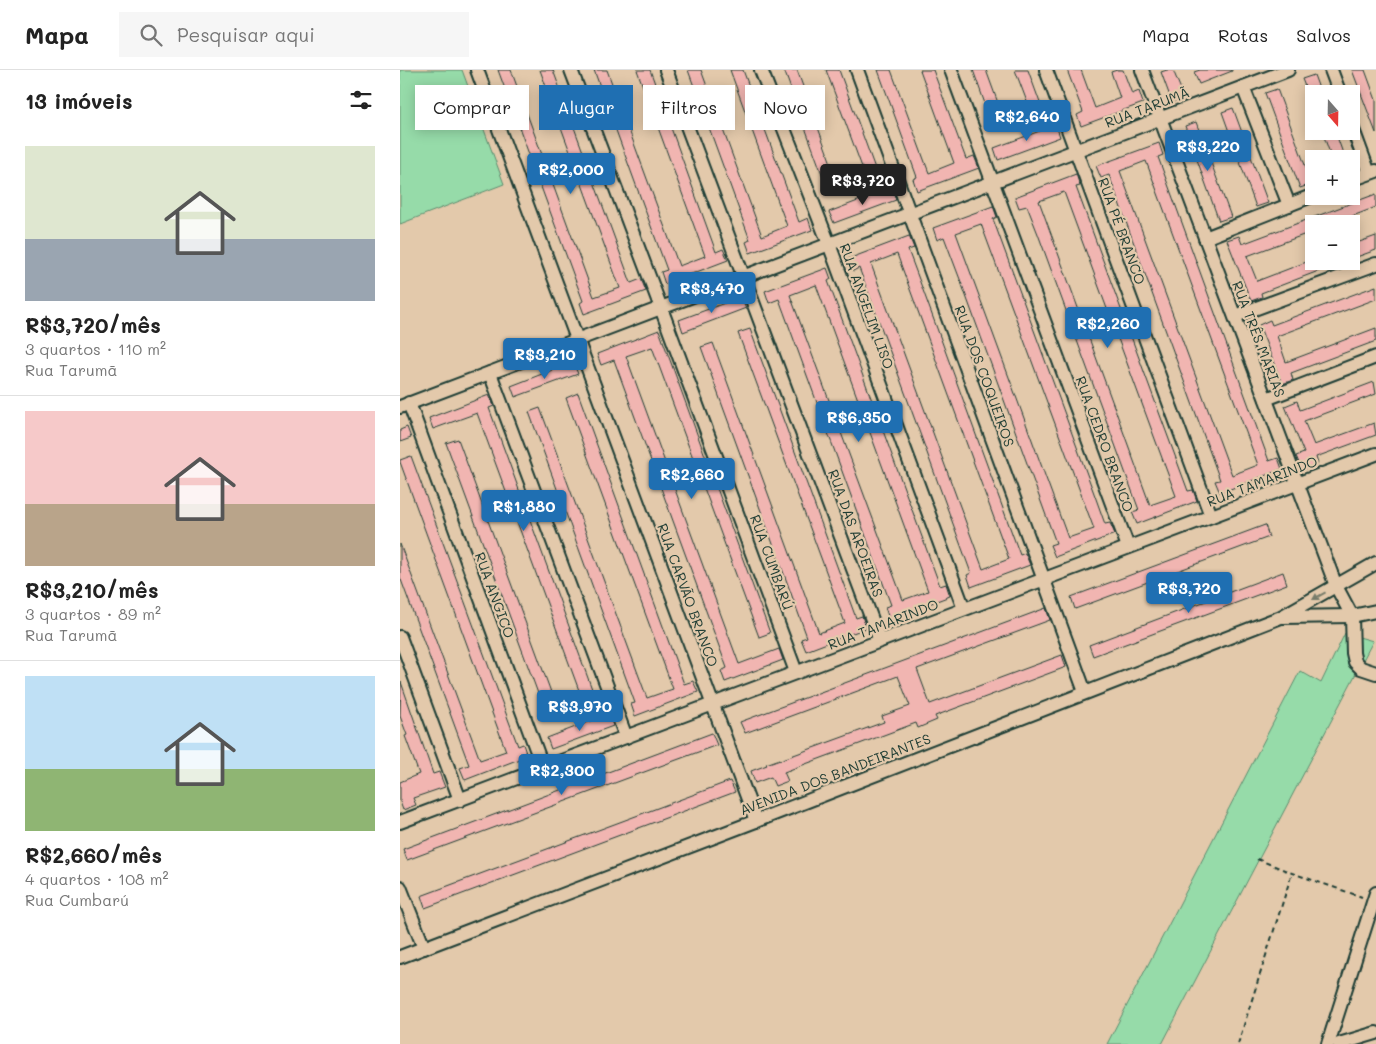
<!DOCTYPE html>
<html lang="pt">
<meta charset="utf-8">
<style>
:root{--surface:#fff;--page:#f6f6f6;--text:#222;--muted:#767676;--line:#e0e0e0;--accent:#1f6fb2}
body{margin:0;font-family:Mali,sans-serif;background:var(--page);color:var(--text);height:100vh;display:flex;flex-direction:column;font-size:19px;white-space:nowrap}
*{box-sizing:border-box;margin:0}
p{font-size:16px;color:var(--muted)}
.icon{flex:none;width:28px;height:28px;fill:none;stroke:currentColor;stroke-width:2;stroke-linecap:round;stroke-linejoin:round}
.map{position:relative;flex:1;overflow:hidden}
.side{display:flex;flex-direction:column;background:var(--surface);width:400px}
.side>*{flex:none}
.guide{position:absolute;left:15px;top:15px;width:475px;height:45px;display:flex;gap:10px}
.needle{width:32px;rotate:160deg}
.controls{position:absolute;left:905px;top:15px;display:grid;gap:10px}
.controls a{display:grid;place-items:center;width:55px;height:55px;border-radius:0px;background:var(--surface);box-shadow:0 2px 12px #0003;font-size:25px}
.price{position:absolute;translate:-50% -42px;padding:0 11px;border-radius:5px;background:var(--accent);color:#fff;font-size:16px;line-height:32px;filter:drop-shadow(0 1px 2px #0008)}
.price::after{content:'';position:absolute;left:50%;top:30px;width:15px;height:11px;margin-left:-8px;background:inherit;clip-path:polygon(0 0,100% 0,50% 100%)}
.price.current{background:#222;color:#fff}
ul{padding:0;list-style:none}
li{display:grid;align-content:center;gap:10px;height:265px;padding:0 25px}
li+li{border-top:1px solid var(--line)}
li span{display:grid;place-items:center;height:155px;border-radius:0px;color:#555}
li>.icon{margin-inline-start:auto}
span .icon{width:90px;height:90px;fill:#fffc;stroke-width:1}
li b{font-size:21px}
h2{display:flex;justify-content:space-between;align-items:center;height:60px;padding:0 25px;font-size:21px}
.chip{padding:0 18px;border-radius:0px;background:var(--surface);box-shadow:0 2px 12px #0003;font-size:18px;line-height:45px}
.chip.current{background:var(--accent);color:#fff}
header{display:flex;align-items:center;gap:30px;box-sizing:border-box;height:70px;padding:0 25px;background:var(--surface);border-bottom:1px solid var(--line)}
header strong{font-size:24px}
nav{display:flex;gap:28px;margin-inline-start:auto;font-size:18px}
.search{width:350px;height:45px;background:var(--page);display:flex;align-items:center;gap:12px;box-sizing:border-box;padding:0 18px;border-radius:0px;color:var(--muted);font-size:19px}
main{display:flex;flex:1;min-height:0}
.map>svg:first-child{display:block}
</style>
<header>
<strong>Mapa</strong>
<div class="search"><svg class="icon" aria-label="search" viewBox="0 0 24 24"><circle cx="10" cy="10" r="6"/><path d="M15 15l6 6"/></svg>Pesquisar aqui</div>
<nav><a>Mapa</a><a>Rotas</a><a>Salvos</a></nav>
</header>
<main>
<section class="side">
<h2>13 imóveis<svg class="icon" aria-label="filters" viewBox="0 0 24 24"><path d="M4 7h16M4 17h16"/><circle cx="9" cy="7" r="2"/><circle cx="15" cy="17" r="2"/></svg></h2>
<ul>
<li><span style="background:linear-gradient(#dfe7d0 60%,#9aa5b1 0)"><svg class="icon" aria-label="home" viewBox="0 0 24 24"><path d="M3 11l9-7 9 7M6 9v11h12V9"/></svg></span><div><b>R$3,720/mês</b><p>3 quartos · 110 m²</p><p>Rua Tarumã</p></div></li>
<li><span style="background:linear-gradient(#f6c9c9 60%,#b9a48a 0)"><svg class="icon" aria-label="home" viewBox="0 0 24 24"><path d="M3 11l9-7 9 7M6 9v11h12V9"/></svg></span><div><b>R$3,210/mês</b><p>3 quartos · 89 m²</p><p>Rua Tarumã</p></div></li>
<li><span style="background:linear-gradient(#bfe0f5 60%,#8fb573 0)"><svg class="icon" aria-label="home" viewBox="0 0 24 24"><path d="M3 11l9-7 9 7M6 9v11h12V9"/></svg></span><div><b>R$2,660/mês</b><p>4 quartos · 108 m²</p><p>Rua Cumbarú</p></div></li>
</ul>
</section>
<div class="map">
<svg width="976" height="974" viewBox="0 0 976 974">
<rect width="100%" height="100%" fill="#e3c9ab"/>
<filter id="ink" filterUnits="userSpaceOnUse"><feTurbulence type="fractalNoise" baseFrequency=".02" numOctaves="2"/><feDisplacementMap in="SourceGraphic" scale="10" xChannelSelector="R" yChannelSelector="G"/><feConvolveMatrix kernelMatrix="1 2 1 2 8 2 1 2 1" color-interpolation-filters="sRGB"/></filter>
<g filter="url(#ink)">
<g fill="#96dba9" stroke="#5a8c6e">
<path d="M 0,0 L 62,0 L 104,114 L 0,154 Z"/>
<path d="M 945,563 L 973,571 L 762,974 L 707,974 L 900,601 L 921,613 Z"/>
</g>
<g fill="#f1b5b1" stroke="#1f3d34" fill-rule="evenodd">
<path d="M 98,0 L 111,0 L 194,227 L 220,218 L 140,0 L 153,0 L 231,213 L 241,209 L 246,221 L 184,244 L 180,233 L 183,231 Z"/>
<path d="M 194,0 L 207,0 L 279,196 L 305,186 L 237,0 L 250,0 L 316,182 L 323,179 L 328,190 L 265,214 L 261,202 L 267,200 Z"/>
<path d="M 288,0 L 301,0 L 362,166 L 387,156 L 330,0 L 343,0 L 399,152 L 408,148 L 412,160 L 350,183 L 346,172 L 350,170 Z"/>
<path d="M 384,0 L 397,0 L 440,118 L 429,123 Z"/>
<path d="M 426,0 L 439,0 L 477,104 L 466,108 Z"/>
<path d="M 478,0 L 491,0 L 529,103 L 554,93 L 520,0 L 533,0 L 566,89 L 574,86 L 579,98 L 517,121 L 513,109 L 517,107 Z"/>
<path d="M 573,0 L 586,0 L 606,55 L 594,59 Z"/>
<path d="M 615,0 L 628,0 L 643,41 L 632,45 Z"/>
<path d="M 667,0 L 681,0 L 695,38 L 720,28 L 711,2 L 717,0 L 723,0 L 732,24 L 739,21 L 743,33 L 681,56 L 677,45 L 683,42 Z"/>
<path d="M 767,0 L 773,0 L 784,27 L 772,32 L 761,2 Z"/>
<path d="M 800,0 L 832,0 L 832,1 L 799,14 L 794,2 Z"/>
<path d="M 952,0 L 965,0 L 976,30 L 976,63 Z"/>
<path d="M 914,5 L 921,24 L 908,24 L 902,9 Z"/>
<path d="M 877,19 L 912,114 L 900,118 L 865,23 Z"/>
<path d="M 833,38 L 868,133 L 856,137 L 822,42 Z"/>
<path d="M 796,52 L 831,147 L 819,151 L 785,56 Z"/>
<path d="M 656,55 L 660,67 L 598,90 L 594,78 Z"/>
<path d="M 922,61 L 935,61 L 945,89 L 932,89 Z"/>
<path d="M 759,73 L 763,85 L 758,87 L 869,391 L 878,388 L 882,399 L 820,423 L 815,411 L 820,410 L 709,105 L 701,108 L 696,96 ZM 746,91 L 858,395 L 832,405 L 720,101 Z"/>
<path d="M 676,104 L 680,116 L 676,117 L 788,421 L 793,420 L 797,431 L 737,454 L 732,442 L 739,440 L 638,164 L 627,136 L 619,138 L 615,127 ZM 664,122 L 776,426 L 750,435 L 639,131 Z"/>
<path d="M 492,118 L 496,130 L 434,153 L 429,142 Z"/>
<path d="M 976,124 L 976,137 L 932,154 L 914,154 L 914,161 L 847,186 L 857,211 L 909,191 L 942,192 L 861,223 L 862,227 L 851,231 L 827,170 L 839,166 L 842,174 Z"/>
<path d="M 593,136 L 597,147 L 593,149 L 695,426 L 705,454 L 710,453 L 715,464 L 655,487 L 650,475 L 656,473 L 561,212 L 544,167 L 537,170 L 533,158 ZM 581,154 L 694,459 L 668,468 L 556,163 Z"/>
<path d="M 509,166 L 514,178 L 508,180 L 520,212 L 620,485 L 625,483 L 630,495 L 571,517 L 567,505 L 571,503 L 470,227 L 459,198 L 453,201 L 448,189 ZM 497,184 L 609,489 L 583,499 L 471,194 Z"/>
<path d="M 976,166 L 976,180 L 951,189 L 951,175 Z"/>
<path d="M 427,198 L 431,209 L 428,211 L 540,516 L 546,514 L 550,526 L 489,549 L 485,537 L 491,535 L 379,229 L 369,233 L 365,221 ZM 416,215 L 528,521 L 503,530 L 390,225 Z"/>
<path d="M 976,216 L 976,229 L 877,266 L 886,292 L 976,258 L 976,271 L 891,303 L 893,310 L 882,314 L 859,255 L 870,250 L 872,255 Z"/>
<path d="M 341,227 L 346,238 L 283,262 L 279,250 Z"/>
<path d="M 350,259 L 456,548 L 462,546 L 466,558 L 406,581 L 401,569 L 407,567 L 301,277 L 313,273 L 419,563 L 445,553 L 338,263 Z"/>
<path d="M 259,260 L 370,563 L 359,567 L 252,277 L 226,286 L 339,594 L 379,579 L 383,590 L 325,612 L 321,601 L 327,598 L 214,290 L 201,295 L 197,284 Z"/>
<path d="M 173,292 L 178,304 L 115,327 L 111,316 Z"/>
<path d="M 974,312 L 976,324 L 904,351 L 914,375 L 974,353 L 976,365 L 916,387 L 918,394 L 902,400 L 896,386 L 904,383 L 885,336 L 897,331 L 900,340 Z"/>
<path d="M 178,323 L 284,614 L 293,611 L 298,622 L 235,646 L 231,634 L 235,633 L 129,342 L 140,338 L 247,628 L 264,622 L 273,619 L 166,328 Z"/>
<path d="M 89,325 L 94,336 L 89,338 L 196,630 L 184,634 L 77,343 L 33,359 L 29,348 Z"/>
<path d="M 7,357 L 11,368 L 0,372 L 0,360 Z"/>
<path d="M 58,369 L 159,644 L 147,648 L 46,373 Z"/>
<path d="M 11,386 L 118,676 L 123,674 L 127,686 L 65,710 L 60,698 L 69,695 L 0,507 L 0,474 L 80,690 L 106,681 L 0,392 L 0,390 Z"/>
<path d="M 865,455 L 869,467 L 675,539 L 671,527 Z"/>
<path d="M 883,502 L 887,514 L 693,586 L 689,575 Z"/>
<path d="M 646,538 L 650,550 L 517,599 L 530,634 L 662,585 L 666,597 L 535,646 L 537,650 L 518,658 L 516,653 L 384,702 L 388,711 L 375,716 L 371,707 L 355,713 L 351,701 L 367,695 L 366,694 L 380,689 L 380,690 L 484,652 L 482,646 L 510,636 L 498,606 L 345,663 L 340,652 Z"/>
<path d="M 1,612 L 33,704 L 39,702 L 45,717 L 13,728 L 16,735 L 3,740 L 0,732 L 0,712 L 19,704 L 5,666 L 7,665 L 0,646 Z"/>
<path d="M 209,644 L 213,656 L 151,679 L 147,668 Z"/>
<path d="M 312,663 L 317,675 L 7,790 L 3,779 Z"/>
<path d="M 330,711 L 335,722 L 25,838 L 21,826 Z"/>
</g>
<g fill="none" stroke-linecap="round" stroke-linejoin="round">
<defs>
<g id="minor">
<path d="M 77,0 L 356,751"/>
<path d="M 171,0 L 261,238 L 396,602"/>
<path d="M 266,0 L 480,571"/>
<path d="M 361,0 L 429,174 L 564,539"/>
<path d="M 457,0 L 685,622"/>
<path d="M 551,0 L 728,477"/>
<path d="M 646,0 L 811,446"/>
<path d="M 742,0 L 936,516 L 952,546 L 953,583 L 955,592 L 961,598 L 976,603"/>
<path d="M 931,0 L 940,24"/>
<path d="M 843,17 L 889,135"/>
<path d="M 951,54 L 969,103"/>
<path d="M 951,110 L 976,101"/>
<path d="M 805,168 L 914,125"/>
<path d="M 835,246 L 976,194"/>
<path d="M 90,303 L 226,667"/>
<path d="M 866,329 L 976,287"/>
<path d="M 9,333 L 143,698"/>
<path d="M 0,337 L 888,0"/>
<path d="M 883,547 L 952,546 L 976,541"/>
<path d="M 0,567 L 60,730"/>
<path d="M 0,752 L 976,384"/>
<path d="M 0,817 L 24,878"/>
<path d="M 0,887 L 356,751 L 881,547 L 976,493"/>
<path d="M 928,974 L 976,823"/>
<path d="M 939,974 L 976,963"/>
</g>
</defs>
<use href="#minor" stroke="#1f3d34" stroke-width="16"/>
<g stroke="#1f3d34" stroke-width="2" stroke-dasharray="5 4" stroke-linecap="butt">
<path d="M 857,789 L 892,803 L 962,827"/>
<path d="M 838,974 L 892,803"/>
</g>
<use href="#minor" stroke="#e3c9ab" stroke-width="12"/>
</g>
<defs><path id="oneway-solid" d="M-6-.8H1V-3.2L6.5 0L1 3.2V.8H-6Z" transform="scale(1.25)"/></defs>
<use fill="#777c6a" href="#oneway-solid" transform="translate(919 526) rotate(151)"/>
</g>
<g text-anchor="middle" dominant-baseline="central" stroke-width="4.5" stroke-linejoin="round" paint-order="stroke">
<g font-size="14" fill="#1f3d34" stroke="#e3c9ab">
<text transform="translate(747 37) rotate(-21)">RUA TARUMÃ</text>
<text transform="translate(722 161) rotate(70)">RUA PÉ BRANCO</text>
<text transform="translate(467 236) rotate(70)">RUA ANGELIM LISO</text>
<text transform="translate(859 269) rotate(69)">RUA TRÊS MARIAS</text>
<text transform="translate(585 306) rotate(70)">RUA DOS COQUEIROS</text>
<text transform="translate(705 374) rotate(70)">RUA CEDRO BRANCO</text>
<text transform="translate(862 411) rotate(-21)">RUA TAMARINDO</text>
<text transform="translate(456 463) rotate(70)">RUA DAS AROEIRAS</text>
<text transform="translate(372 492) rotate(70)">RUA CUMBARÚ</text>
<text transform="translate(95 525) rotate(70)">RUA ANGICO</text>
<text transform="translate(288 525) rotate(70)">RUA CARVÃO BRANCO</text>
<text transform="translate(483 554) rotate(-21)">RUA TAMARINDO</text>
<text transform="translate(435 704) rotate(-21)">AVENIDA DOS BANDEIRANTES</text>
</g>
</g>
</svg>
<div class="controls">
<a><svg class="needle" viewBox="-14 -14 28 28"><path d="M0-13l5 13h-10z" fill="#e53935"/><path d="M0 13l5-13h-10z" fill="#767676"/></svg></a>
<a>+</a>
<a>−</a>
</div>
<b class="price" style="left:627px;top:72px">R$2,640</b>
<b class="price" style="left:808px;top:102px">R$3,220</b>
<b class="price" style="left:171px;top:125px">R$2,000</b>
<b class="price current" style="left:463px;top:136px">R$3,720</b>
<b class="price" style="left:312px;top:244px">R$3,470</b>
<b class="price" style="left:708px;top:279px">R$2,260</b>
<b class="price" style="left:145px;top:310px">R$3,210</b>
<b class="price" style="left:459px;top:373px">R$6,350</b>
<b class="price" style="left:292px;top:430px">R$2,660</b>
<b class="price" style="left:124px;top:462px">R$1,880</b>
<b class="price" style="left:789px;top:544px">R$3,720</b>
<b class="price" style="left:180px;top:662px">R$3,970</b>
<b class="price" style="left:162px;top:726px">R$2,300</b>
<div class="guide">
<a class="chip">Comprar</a>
<a class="chip current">Alugar</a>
<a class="chip">Filtros</a>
<a class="chip">Novo</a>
</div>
</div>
</main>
